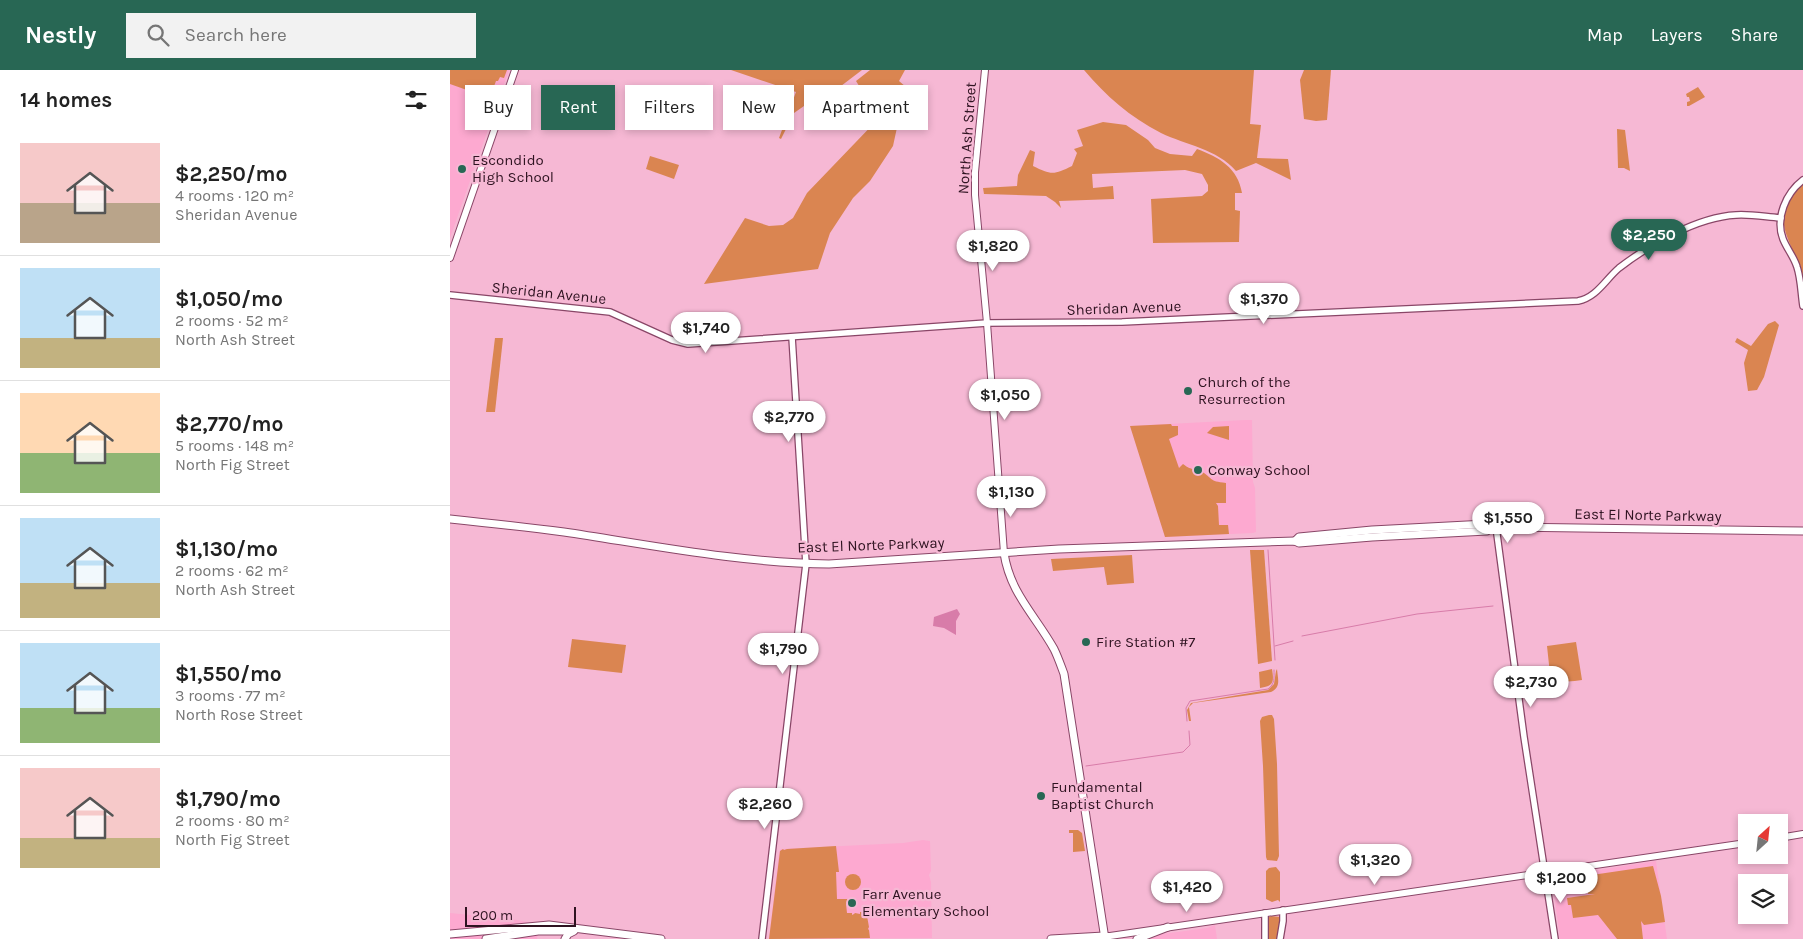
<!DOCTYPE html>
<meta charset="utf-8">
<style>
:root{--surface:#fff;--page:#f2f2f2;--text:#222;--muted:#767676;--line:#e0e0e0;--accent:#286754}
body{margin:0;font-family:Karla,sans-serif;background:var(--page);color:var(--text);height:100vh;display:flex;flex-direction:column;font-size:19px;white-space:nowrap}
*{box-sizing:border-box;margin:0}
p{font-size:16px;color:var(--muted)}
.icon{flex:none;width:28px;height:28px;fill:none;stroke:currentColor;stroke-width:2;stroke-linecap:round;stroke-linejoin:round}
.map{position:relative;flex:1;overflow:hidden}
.side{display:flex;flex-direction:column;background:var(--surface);width:450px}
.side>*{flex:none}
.banner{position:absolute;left:15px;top:15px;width:475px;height:45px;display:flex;gap:10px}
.needle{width:32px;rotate:27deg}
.tools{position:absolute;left:1288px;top:744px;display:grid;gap:10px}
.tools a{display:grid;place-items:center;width:50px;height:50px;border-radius:0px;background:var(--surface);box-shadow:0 2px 8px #0003;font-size:25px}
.scale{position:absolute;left:15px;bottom:12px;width:111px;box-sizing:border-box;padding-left:5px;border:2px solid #2f1321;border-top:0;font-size:14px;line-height:18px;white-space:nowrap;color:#2f1321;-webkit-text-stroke:4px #f6b8d4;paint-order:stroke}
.price{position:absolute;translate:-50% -42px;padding:0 11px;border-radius:18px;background:#fff;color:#222;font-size:16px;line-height:32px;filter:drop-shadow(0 1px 2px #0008)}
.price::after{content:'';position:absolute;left:50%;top:30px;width:15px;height:11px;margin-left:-8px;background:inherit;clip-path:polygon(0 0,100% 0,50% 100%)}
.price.current{background:var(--accent);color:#fff}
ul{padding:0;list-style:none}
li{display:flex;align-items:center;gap:15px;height:125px;padding:0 20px}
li+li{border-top:1px solid var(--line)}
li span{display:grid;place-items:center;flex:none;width:140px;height:100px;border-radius:0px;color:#555}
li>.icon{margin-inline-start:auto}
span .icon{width:60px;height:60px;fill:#fffc;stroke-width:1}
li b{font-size:21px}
h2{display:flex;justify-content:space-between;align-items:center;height:60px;padding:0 20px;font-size:21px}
.chip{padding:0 18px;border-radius:0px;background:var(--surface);box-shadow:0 2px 8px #0003;font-size:18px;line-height:45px}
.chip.current{background:var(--accent);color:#fff}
header{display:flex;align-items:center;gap:30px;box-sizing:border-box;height:70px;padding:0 25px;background:var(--accent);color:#fff}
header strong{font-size:24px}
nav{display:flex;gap:28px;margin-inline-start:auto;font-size:18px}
.search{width:350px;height:45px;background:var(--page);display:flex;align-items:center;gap:12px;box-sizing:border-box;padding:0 18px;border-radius:0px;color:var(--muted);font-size:19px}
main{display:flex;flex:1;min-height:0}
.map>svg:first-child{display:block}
</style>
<header>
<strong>Nestly</strong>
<div class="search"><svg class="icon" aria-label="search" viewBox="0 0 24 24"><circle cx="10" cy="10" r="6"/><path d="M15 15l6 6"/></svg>Search here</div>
<nav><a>Map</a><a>Layers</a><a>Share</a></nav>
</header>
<main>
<section class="side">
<h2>14 homes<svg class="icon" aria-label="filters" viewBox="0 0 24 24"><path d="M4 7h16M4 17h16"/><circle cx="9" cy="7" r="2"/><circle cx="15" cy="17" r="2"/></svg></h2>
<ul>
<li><span style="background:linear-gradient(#f6c9c9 60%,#b9a48a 0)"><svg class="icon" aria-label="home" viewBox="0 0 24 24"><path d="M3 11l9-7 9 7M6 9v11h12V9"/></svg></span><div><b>$2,250/mo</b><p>4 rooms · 120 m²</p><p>Sheridan Avenue</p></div></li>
<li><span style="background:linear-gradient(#bfe0f5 70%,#c2b280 0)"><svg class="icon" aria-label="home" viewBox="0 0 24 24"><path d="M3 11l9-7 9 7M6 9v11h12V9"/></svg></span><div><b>$1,050/mo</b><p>2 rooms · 52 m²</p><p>North Ash Street</p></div></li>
<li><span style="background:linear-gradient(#ffd9b3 60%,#8fb573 0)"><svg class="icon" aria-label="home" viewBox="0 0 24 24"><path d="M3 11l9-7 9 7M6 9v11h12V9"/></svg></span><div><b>$2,770/mo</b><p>5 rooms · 148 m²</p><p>North Fig Street</p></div></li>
<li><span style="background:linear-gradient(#bfe0f5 65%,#c2b280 0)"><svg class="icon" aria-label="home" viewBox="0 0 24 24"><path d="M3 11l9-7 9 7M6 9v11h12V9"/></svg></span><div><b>$1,130/mo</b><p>2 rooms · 62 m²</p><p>North Ash Street</p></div></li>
<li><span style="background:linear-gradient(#bfe0f5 65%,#8fb573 0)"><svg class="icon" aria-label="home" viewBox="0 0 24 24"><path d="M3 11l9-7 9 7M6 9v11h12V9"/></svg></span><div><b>$1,550/mo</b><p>3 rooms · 77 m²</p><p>North Rose Street</p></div></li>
<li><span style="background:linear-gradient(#f6c9c9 70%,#c2b280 0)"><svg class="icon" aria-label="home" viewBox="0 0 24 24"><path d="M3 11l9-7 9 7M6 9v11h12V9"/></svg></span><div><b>$1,790/mo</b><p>2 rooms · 80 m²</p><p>North Fig Street</p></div></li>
</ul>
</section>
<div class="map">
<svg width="1353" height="869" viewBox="0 0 1353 869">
<rect width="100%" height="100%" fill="#f6b8d4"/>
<g fill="#fda9d0">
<path d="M 0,0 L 59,0 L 0,168 Z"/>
<path d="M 795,350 L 802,350 L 803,412 L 805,418 L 806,462 L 803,463 L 715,467 L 680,356 Z"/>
<path d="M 473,770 L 480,771 L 481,801 L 479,805 L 481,812 L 482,868 L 319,869 L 329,782 L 331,779 L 453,773 Z"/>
<path d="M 1206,791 L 1217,869 L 1110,869 L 1102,809 L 1103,807 Z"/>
<path d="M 0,843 L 62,849 L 88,854 L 87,869 L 0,869 Z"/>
<path d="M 765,855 L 767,869 L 699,869 L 712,864 L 757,858 Z"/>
</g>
<g fill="#da8551">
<path d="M 0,0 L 57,0 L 54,8 L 50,7 L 48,11 L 46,11 L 43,19 L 28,24 L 0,14 Z"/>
<path d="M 281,0 L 412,0 L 391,16 L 354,36 L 344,43 L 331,69 L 329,68 L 346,22 Z"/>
<path d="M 420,0 L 455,0 L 449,11 L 456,17 L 448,24 L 449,28 L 454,30 L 448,39 L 449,43 L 448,53 L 443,76 L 420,111 L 403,128 L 380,163 L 368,199 L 254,214 L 295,148 L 319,156 L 333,155 L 343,148 L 357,123 L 429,48 L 406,11 Z"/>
<path d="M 634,0 L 804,0 L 800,54 L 811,55 L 807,88 L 838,89 L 841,110 L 806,93 L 786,101 C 767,79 736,75 711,63 C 680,47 656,26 634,0 Z"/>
<path d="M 854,0 L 881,0 L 877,50 L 866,51 L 854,49 L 850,10 Z"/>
<path d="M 1248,17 L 1255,27 L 1239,36 L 1237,36 L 1237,32 L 1240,31 L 1239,27 L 1237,27 L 1236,24 Z"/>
<path d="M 653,52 L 676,55 L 698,70 L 705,78 L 720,84 L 742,86 L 747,79 C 769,87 788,98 792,123 L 785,123 L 785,140 L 790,141 L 789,172 L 703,173 L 701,129 L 752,126 L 758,121 L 758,115 L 752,104 L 735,100 L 642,104 L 643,118 L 663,116 L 664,129 L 609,131 L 611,138 L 605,132 L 596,126 L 534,124 L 533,118 L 567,116 L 568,105 L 580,80 L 585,82 L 583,96 C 601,105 604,105 622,96 L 627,83 L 624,79 L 633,76 L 627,60 Z"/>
<path d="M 1167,59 L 1175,60 L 1180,101 L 1174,98 L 1168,98 Z"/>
<path d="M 200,86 L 229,95 L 224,109 L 196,99 Z"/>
<path d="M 1353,113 L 1353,208 L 1352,208 C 1349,182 1323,158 1338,131 C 1343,123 1346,118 1353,113 Z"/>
<path d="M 1325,251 L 1329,255 L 1314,307 L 1307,320 L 1298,321 L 1294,293 L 1298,280 L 1285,272 L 1287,268 L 1301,276 L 1318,254 Z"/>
<path d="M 45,268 L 53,268 L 45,342 L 36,342 Z"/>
<path d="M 721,354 L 722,356 L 728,356 L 728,365 L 719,369 L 729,398 L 733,394 C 743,402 745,397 751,401 C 764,409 758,411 776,413 L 776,433 L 766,433 L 768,436 L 769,455 L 778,455 L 779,464 L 715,467 L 680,356 Z"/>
<path d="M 779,356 L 779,370 L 757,363 L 763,357 Z"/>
<path d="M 800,480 L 814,480 L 822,591 L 808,594 Z"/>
<path d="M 682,485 L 684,513 L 657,515 L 654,497 L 603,501 L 601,489 Z"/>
<path d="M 122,569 L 176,575 L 172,603 L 118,597 Z"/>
<path d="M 1126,572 L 1132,610 C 1111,613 1091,612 1070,616 L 1069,609 L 1074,607 L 1100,604 L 1097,576 Z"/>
<path d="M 822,599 C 824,612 824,616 810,618 L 809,602 Z"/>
<path d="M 827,599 C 828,610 831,617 821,622 L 743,633 L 739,637 L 741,651 L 739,651 L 737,640 L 741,633 L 818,620 L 824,614 L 826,601 Z"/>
<path d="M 819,645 L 822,645 L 824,649 L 827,694 L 829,786 L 827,791 L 817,790 L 816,787 L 813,696 L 810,651 L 812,647 Z"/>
<path d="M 619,760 L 628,760 L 632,763 L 635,781 L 623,782 L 623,763 L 619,763 Z"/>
<path d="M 386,776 L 389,802 L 386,802 L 387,829 L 397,829 L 398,834 L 396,834 L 397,843 L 402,843 L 402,845 L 404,844 L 405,843 L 410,844 L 410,842 L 413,842 L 413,844 L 419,842 L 417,846 L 419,857 L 418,859 L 419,860 L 420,868 L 319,869 L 330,781 L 333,779 L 334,780 L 337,779 Z"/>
<path d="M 1203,796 L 1211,826 L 1215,852 L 1194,855 L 1191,851 L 1193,869 L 1167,869 L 1148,845 L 1123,848 L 1121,835 L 1118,835 L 1117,828 L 1145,824 L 1138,824 L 1135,806 Z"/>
<path d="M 826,797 L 830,802 L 830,832 L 828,830 L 822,832 L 816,829 L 816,801 L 819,798 Z"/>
<circle cx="403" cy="812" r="8"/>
<path d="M 821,846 L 831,847 L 828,869 L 817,869 L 817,848 Z"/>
</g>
<path fill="#d87ca9" d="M 507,539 L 510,544 L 506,551 L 506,565 L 494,558 L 483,556 L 484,547 Z"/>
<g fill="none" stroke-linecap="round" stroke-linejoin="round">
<g stroke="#d87ca9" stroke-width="1">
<path d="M 818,480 L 825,590"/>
<path d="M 852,566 L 967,544 L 1043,536"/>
<path d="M 825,576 L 843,571"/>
<path d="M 737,651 L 736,638 L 740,631 L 818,619 C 825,614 824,608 824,600"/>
<path d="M 636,696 L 733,682 L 740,675 L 739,661"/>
</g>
<defs>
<g id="tertiary">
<path d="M 1353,110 C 1336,123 1325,148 1333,169 C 1337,179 1344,187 1347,197 C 1351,209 1351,223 1353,236"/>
<path d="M 0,225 L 160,242 L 222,270 L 238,274 L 537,253 L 672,252 L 1128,231 C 1147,227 1155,210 1169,198 C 1199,175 1247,147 1286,145 C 1301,144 1316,147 1331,148"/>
<path d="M 1046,457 L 1074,667 L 1105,869"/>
<path d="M 815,843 L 815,869"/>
<path d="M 312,869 L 356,494 L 342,267"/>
<path d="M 830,869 L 833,851 L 833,840"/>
</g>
<g id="secondary">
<path d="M 535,0 L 525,102 L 525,125 L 537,253 L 554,483"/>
<path d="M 0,188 L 65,0"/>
<path d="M 1329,768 L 1353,764"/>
<path d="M 654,866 L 660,866 L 1296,773"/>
</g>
<g id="primary">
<path d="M 0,449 C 38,453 76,457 114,462 C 201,475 290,493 379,494 L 609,479 L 845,471 L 849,473 L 922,467 L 1037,461 L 1042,457"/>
<path d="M 845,471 L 849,467 L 922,460 L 1036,454 L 1042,457 L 1052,457 L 1353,461"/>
<path d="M 554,483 C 560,523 585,545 604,579 C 608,587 611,596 614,604 L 655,869"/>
<path d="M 0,864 L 99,855 L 211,869"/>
<path d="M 36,869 L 88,861 L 117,861"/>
<path d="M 115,869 L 118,864 L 124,861"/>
<path d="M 601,869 L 654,866"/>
<path d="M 687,869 L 718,857"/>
</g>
</defs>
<use href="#tertiary" stroke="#894667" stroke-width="8"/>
<use href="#secondary" stroke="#894667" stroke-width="8"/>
<use href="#primary" stroke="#894667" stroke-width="9"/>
<use href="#tertiary" stroke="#fff" stroke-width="5.5"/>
<use href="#secondary" stroke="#fff" stroke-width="6"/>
<use href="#primary" stroke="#fff" stroke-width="7"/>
</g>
<g fill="#286754" stroke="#f6b8d4" stroke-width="2">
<circle cx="12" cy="99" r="5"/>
<circle cx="738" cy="321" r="5"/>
<circle cx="748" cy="400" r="5"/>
<circle cx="636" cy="572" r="5"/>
<circle cx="591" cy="726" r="5"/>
<circle cx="402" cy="833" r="5"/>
</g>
<g text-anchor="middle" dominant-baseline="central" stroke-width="4.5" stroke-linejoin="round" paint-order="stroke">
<g font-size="15" fill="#2f1321" stroke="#f6b8d4">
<text transform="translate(517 68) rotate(-86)">North Ash Street</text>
<text transform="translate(99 223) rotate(6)">Sheridan Avenue</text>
<text transform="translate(674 238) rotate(-2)">Sheridan Avenue</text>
<text transform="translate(1198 445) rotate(1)">East El Norte Parkway</text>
<text transform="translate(421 475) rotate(-2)">East El Norte Parkway</text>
</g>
<g font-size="15" fill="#2f1321" stroke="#f6b8d4" text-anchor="start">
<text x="22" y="90">Escondido<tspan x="22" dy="17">High School</tspan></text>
<text x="748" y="312">Church of the<tspan x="748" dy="17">Resurrection</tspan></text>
<text x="758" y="400">Conway School</text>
<text x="646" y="572">Fire Station #7</text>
<text x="601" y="717">Fundamental<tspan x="601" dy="17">Baptist Church</tspan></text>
<text x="412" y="824">Farr Avenue<tspan x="412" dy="17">Elementary School</tspan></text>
</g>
</g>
</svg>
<div class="tools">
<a><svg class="needle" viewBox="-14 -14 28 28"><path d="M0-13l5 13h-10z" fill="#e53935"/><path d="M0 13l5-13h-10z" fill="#767676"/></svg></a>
<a><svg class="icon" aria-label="layers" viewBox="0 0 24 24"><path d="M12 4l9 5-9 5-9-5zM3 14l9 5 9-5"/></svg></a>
</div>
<div class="scale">200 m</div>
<b class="price current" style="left:1199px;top:191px">$2,250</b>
<b class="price" style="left:543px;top:202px">$1,820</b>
<b class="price" style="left:814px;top:255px">$1,370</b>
<b class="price" style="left:256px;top:284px">$1,740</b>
<b class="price" style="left:555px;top:351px">$1,050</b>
<b class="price" style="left:339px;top:373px">$2,770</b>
<b class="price" style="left:561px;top:448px">$1,130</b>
<b class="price" style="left:1058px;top:474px">$1,550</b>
<b class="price" style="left:333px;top:605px">$1,790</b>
<b class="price" style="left:1081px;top:638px">$2,730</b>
<b class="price" style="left:315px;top:760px">$2,260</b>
<b class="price" style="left:925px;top:816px">$1,320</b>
<b class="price" style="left:1111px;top:834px">$1,200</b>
<b class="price" style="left:737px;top:843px">$1,420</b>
<div class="banner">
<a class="chip">Buy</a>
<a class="chip current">Rent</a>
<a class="chip">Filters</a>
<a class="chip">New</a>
<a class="chip">Apartment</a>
</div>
</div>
</main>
